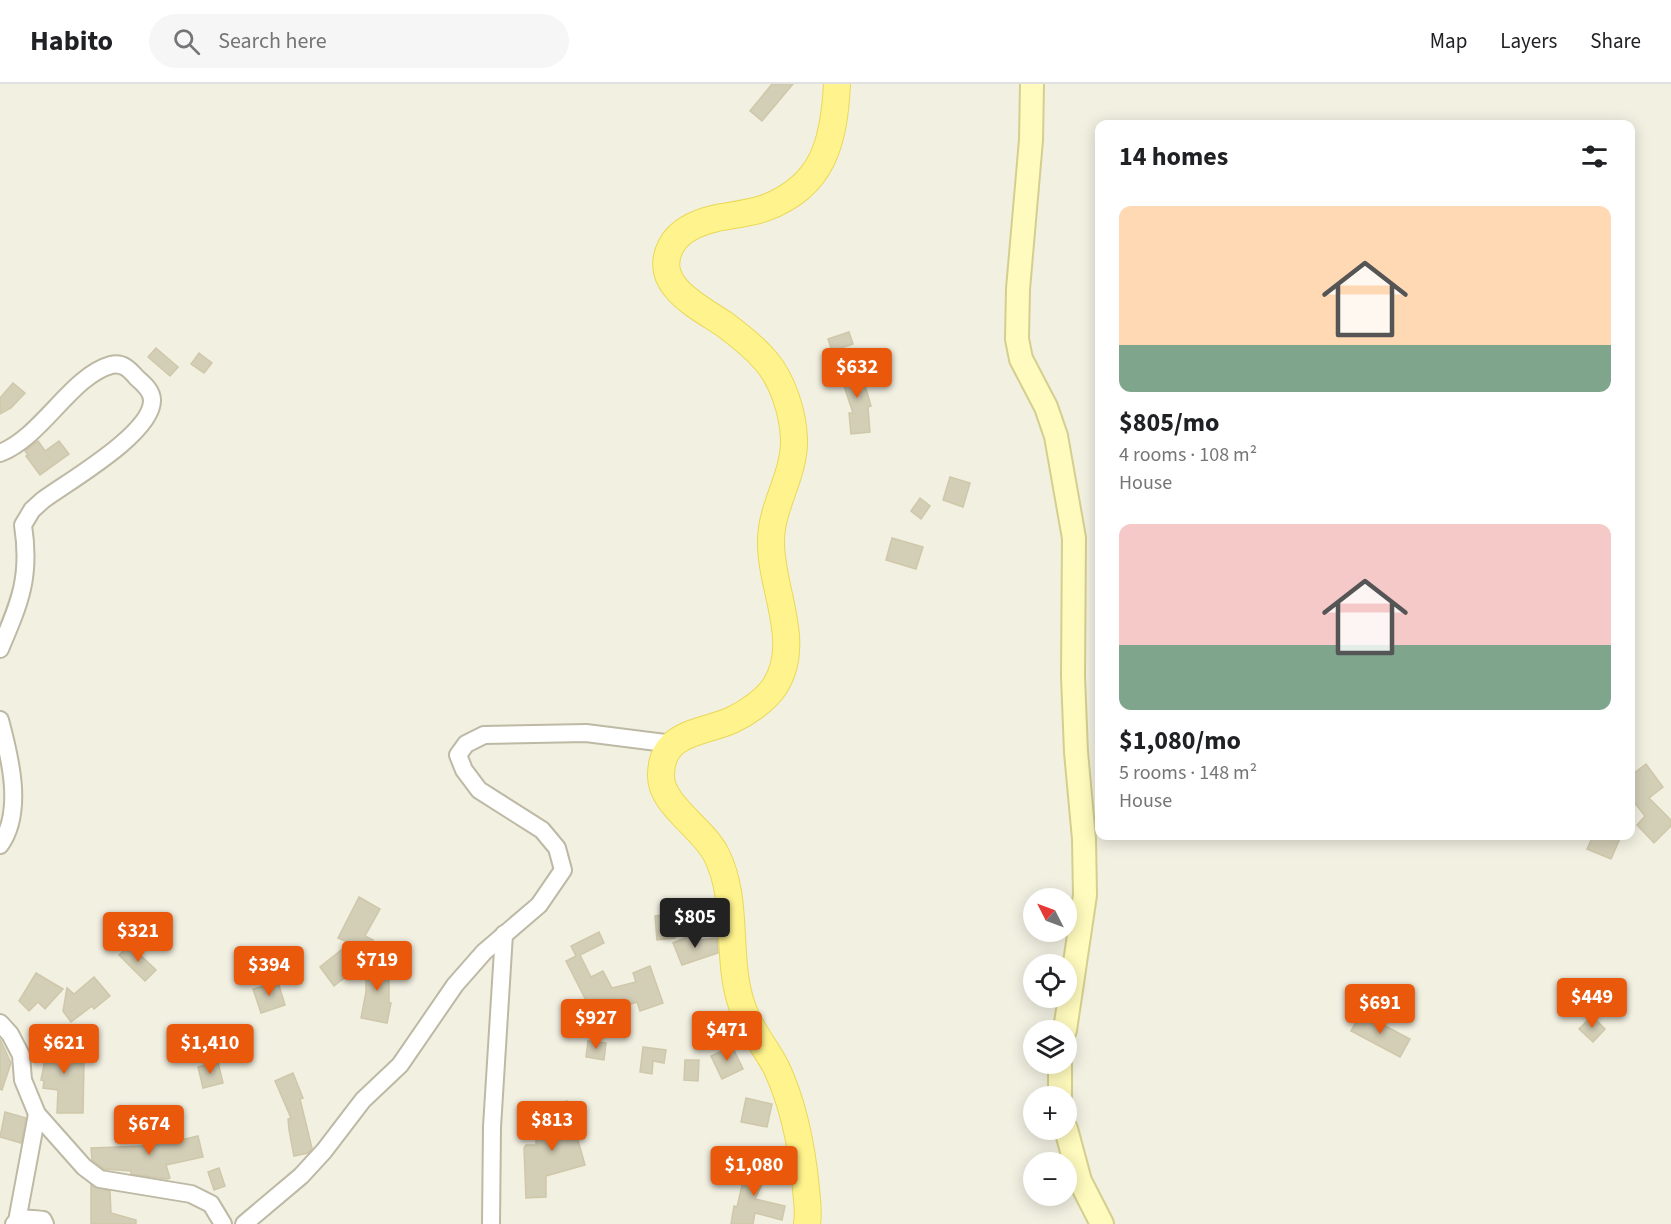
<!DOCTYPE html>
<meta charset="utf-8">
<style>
:root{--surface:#fff;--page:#f6f6f6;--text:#202124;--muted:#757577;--line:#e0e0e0;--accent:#ea580c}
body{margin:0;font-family:"Source Sans 3",sans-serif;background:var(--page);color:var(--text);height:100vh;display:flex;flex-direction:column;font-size:22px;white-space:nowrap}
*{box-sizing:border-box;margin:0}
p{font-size:20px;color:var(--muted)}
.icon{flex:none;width:33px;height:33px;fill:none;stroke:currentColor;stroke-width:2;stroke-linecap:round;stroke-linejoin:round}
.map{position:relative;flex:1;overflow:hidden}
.side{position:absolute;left:1095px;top:36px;width:540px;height:720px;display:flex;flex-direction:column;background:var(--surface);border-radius:12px;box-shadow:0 3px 15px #0003}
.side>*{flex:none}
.needle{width:39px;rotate:312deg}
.tools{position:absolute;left:1023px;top:804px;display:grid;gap:12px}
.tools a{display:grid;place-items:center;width:54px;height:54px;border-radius:50%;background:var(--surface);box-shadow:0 3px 15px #0003;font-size:30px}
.price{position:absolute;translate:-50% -51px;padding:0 14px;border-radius:6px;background:var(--accent);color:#fff;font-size:20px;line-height:39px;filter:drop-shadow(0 2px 3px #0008)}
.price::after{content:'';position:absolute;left:50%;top:36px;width:18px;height:14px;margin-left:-9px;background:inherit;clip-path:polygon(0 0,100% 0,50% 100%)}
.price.on{background:#222;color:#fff}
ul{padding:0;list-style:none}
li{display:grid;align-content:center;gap:12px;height:318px;padding:0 24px}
li span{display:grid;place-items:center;height:186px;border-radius:12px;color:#555}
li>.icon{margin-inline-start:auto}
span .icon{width:108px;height:108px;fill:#fffc;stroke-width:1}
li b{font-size:26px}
h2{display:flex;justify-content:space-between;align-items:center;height:72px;padding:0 24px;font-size:26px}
header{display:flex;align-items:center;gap:36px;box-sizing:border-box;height:84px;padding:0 30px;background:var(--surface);border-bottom:2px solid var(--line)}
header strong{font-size:28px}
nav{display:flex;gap:33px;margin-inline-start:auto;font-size:21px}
.search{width:420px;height:54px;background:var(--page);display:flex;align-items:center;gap:15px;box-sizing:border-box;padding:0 21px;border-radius:33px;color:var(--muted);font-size:22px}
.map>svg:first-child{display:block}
</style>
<header>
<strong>Habito</strong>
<div class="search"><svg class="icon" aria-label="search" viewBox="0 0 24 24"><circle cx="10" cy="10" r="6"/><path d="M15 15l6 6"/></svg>Search here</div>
<nav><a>Map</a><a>Layers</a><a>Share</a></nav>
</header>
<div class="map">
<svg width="1671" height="1140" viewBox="0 0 1671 1140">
<rect width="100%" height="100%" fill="#f2f0e1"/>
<g fill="#d3ceb6" stroke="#cfc7a9" stroke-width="1.5">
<path d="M 772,0 L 793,0 L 762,37 L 750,27 Z"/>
<path d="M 849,248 L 853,260 L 832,267 L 828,255 Z"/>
<path d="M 156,264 L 178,283 L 170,292 L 148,273 Z"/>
<path d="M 199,269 L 212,279 L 204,289 L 191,280 Z"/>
<path d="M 859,281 L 871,322 L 868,323 L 870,348 L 851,350 L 849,329 L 853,329 L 839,287 Z"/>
<path d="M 13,299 L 25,309 L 11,324 L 0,330 L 0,314 Z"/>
<path d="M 38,357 L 45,367 L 59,357 L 69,370 L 40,391 L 26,372 L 28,371 L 25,367 Z"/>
<path d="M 950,393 L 970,399 L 963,423 L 943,416 Z"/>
<path d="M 920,414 L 930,422 L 921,435 L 911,427 Z"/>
<path d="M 892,454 L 923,463 L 916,485 L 886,476 Z"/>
<path d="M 1646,680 L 1663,703 L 1649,714 L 1671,736 L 1671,742 L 1654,759 L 1637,741 L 1645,732 L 1630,713 L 1630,692 Z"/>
<path d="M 1593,752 L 1621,752 L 1611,775 L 1587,765 Z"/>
<path d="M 359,813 L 380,825 L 365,852 L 373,856 L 360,882 L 334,902 L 320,883 L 350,859 L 338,854 Z"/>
<path d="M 672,830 L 675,854 L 657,856 L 655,832 Z"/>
<path d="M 599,848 L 604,859 L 580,871 L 591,893 L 603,887 L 612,904 L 636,898 L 633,889 L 650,882 L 663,919 L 640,927 L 637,918 L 614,926 L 623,946 L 600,955 L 595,944 L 599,942 L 566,877 L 576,872 L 571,862 Z"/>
<path d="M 697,849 L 699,856 L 717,854 L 718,869 L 682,881 L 673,859 Z"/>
<path d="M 130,861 L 156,886 L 145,897 L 119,871 Z"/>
<path d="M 389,876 L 389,919 L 391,919 L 387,939 L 361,934 L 366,908 L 366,877 Z"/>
<path d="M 36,889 L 63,905 L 45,925 L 38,918 L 29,927 L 19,917 Z"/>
<path d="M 94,893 L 110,912 L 94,925 L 92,922 L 71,938 L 63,927 L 67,904 L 74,910 Z"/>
<path d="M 278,898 L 285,921 L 261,929 L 253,905 Z"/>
<path d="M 1361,929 L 1410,955 L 1400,973 L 1351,947 Z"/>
<path d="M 1592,932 L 1605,945 L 1593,958 L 1579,945 Z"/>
<path d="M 59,945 L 71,947 L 65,979 L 84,979 L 83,1029 L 57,1029 L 58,1006 L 43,1004 L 44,997 L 41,996 L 49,954 L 57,955 Z"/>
<path d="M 0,955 L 11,979 L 2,1006 L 0,1005 Z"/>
<path d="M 588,957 L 606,959 L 604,976 L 586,973 Z"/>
<path d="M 732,962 L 743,985 L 722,995 L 711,972 Z"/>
<path d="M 643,963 L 666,966 L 664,979 L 653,977 L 652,990 L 640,988 Z"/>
<path d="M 685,976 L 699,976 L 698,997 L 684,996 Z"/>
<path d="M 218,978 L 223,999 L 203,1004 L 198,983 Z"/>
<path d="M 293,989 L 303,1014 L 300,1015 L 312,1064 L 308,1069 L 294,1072 L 289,1046 L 288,1035 L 291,1034 L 275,997 Z"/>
<path d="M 746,1014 L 772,1020 L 767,1043 L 741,1038 Z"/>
<path d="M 567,1017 L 585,1081 L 546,1092 L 546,1113 L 526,1114 L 524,1064 L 526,1061 L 536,1061 L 536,1051 L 554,1051 L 546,1023 Z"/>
<path d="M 5,1028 L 26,1034 L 21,1059 L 0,1053 Z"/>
<path d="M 146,1050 L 169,1050 L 169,1059 L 198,1052 L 203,1073 L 166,1081 L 170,1094 L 167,1095 L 131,1090 L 131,1087 L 104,1085 L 92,1076 L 91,1064 L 145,1062 Z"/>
<path d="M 747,1076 L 769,1085 L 755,1115 L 785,1122 L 782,1136 L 755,1129 L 753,1140 L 731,1140 L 734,1122 L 737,1123 L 743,1097 L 739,1095 Z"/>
<path d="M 219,1084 L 225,1102 L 214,1106 L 208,1088 Z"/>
<path d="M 91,1101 L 110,1107 L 111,1129 L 136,1136 L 136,1140 L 91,1140 Z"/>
</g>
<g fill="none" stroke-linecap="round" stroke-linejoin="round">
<defs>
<g id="minor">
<path d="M 0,369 C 42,353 71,292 111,281 C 123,278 130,286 137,294 C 144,300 152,307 152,316 C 153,349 69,397 43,416 L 32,426 L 23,441 C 31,493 20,518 0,565"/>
<path d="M 0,636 C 10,673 24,728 0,761"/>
<path d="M 0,939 L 10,950 L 21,971 L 23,996 L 37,1030 L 84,1083 L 100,1095 L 191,1110 L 211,1120 L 223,1140"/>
<path d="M 17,1137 L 37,1030"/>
<path d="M 14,1140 C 21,1132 34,1135 43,1136 L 45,1140"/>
<path d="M 244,1140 L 301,1092 L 324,1067 L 363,1016 L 400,981 L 455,901 L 484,868 L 539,821 L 563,786 L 557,764 L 542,746 L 479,706 L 464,686 L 458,671 L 466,660 L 484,651 L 586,649 L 673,660"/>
<path d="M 491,1140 L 492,1043 L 504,850"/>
</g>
<g id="secondary">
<path d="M 1032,0 L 1031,56 L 1018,205 L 1017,255 L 1021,275 L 1046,323 L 1056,352 L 1074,454 L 1073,592 L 1076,668 L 1084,755 L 1085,811 L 1065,946"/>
<path d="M 1060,1012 L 1060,980"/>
<path d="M 1066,1045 L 1080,1097 L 1102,1140"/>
</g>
<path id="primary" d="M 807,1140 C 809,1129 807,1117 806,1105 C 802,1063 794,1021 776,983 C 765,962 749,944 742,922 C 725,873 740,817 716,770 C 702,743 660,720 661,691 C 661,647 704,649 732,636 C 747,629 766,616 775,602 C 803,558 770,504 771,457 C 771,422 795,391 794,355 C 793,329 783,297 766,277 C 754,263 739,251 724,240 C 699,223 651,201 671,162 C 680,145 699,138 717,134 C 733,131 750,129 765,124 C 824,102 834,57 837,0"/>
</defs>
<use href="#minor" stroke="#bdb9a4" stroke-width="20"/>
<use href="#secondary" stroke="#d4cf8e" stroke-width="26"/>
<use href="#primary" stroke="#e9d858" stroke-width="28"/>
<use href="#minor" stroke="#fff" stroke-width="16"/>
<use href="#secondary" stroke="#fffbbe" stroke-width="22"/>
<use href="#primary" stroke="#fff38d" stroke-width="26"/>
</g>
</svg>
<div class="tools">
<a><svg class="needle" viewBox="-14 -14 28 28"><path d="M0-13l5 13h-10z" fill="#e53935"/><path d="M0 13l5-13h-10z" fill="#757577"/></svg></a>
<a><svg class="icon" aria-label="locate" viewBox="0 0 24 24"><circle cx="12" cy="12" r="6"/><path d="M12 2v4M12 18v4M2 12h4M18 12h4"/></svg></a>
<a><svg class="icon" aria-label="layers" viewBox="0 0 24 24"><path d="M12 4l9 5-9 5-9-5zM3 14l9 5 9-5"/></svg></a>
<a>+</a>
<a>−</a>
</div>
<b class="price" style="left:857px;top:315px">$632</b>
<b class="price on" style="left:695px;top:865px">$805</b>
<b class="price" style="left:138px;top:879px">$321</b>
<b class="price" style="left:377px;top:908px">$719</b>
<b class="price" style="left:269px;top:913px">$394</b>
<b class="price" style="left:1592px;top:945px">$449</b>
<b class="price" style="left:1380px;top:951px">$691</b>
<b class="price" style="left:596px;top:966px">$927</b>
<b class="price" style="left:727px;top:978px">$471</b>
<b class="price" style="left:64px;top:991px">$621</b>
<b class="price" style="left:210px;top:991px">$1,410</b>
<b class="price" style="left:552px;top:1068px">$813</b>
<b class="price" style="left:149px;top:1072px">$674</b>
<b class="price" style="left:754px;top:1113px">$1,080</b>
<section class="side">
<h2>14 homes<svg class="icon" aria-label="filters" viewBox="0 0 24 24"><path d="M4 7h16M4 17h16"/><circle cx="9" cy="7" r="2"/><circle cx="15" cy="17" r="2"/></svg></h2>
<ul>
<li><span style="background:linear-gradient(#ffd9b3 75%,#7fa58c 0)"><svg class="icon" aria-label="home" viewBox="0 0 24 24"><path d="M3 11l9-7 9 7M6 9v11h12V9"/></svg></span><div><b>$805/mo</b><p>4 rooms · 108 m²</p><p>House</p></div></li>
<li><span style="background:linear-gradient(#f6c9c9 65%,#7fa58c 0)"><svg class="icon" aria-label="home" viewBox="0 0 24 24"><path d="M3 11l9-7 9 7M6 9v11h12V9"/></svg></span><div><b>$1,080/mo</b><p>5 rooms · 148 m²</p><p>House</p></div></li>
</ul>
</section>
</div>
